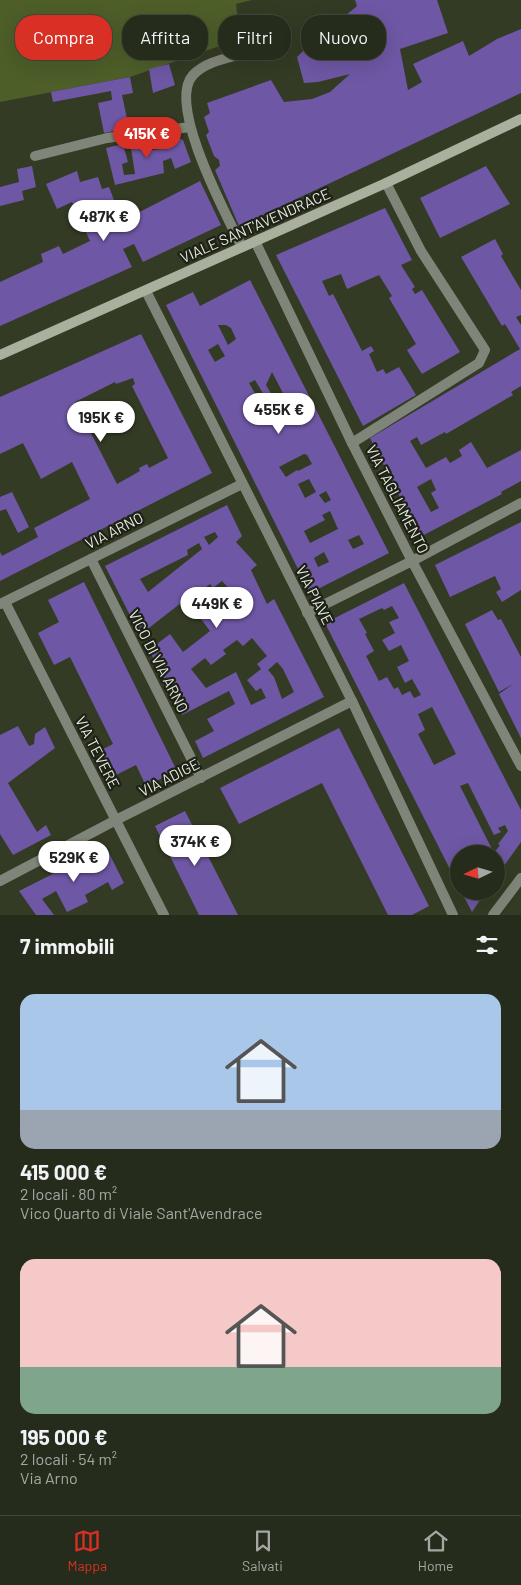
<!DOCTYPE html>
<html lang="it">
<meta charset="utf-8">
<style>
:root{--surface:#262c1b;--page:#2e3424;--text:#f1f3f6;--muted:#a4a7a3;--line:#42483a;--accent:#d93025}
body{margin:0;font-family:Barlow,sans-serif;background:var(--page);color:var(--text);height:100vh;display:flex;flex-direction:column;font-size:19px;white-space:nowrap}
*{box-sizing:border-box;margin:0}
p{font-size:16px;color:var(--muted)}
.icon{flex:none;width:28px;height:28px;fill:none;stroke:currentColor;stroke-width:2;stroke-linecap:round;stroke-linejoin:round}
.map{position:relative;height:915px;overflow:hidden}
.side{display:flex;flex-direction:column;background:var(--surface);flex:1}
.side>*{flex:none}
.hud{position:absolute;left:15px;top:15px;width:491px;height:45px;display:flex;gap:10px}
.needle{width:32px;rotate:265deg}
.buttons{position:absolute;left:450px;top:845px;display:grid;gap:10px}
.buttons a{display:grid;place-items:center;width:55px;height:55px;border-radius:50%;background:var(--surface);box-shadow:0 5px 20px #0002,0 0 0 1px var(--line);font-size:25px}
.price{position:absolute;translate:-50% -42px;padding:0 11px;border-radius:18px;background:#fff;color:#222;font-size:16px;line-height:32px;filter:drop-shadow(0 1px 2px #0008)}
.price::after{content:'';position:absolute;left:50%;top:30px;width:15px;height:11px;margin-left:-8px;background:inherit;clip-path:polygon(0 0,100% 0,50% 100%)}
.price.selected{background:var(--accent);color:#fff}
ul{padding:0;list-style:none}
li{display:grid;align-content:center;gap:10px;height:265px;padding:0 20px}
li span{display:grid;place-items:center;height:155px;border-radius:15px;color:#555}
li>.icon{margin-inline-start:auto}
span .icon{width:90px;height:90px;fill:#fffc;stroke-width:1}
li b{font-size:21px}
h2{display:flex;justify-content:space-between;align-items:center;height:60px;padding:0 20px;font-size:21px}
.pill{padding:0 18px;border-radius:20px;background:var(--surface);box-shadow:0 5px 20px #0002,0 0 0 1px var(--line);font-size:18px;line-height:45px}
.pill.selected{background:var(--accent);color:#fff}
.menu{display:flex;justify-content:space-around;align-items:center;height:70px;border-top:1px solid var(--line);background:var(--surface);font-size:14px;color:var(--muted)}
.menu a{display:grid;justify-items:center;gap:2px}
.menu .selected{color:var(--accent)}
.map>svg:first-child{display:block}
</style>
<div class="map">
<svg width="521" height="915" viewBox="0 0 521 915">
<rect width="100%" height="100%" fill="#333b24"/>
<path fill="#4d5e29" d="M 0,0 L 252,0 L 236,4 L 240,39 L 130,77 L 0,102 Z"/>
<g fill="#6e57a4" fill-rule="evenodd">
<path d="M 355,0 L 437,0 L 448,33 L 400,49 L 408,90 L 422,82 L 413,64 L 463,41 L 469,56 L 497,39 L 521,29 L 521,93 L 239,226 L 215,170 L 220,166 L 219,160 L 214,156 L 206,135 L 209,132 L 204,117 L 210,113 L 207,103 L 271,80 L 284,102 L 312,99 L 330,92 L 350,74 L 318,82 L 304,83 L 297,57 L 306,48 L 331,43 L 332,45 L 352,41 L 345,16 L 357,6 Z"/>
<path d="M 169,64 L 175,85 L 153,93 L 149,69 Z"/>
<path d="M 130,77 L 133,93 L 122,95 L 129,128 L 104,133 L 98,103 L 112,100 L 111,91 L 53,102 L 51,92 Z"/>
<path d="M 173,136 L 183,140 L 191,162 L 175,169 L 171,158 L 163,161 L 164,173 L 115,185 L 106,148 L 123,144 L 128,162 L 122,164 L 124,175 L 135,174 L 130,142 L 143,140 L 144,151 L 161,149 L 160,138 Z"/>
<path d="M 32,166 L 36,187 L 22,191 L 24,200 L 0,206 L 0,187 L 19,182 L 17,169 Z"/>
<path d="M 486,166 L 510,204 L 440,238 L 420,198 Z"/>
<path d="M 77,171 L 80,182 L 98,177 L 102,189 L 109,187 L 122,221 L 200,181 L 221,225 L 143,262 L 134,244 L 123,249 L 132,267 L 0,326 L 0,282 L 43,262 L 41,254 L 59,246 L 63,254 L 90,241 L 72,202 L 57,209 L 46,184 Z"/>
<path d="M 385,208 L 412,260 L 401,265 L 415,287 L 412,289 L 415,294 L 422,290 L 460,352 L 422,374 L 407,350 L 416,344 L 389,298 L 392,296 L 379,275 L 347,289 L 341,274 L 322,281 L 329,296 L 333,294 L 362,351 L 371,346 L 374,351 L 369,354 L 377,372 L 383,369 L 386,374 L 399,367 L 416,395 L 363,426 L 276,255 Z"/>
<path d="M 495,239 L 503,254 L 501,256 L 521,290 L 521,315 L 516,317 L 521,325 L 521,386 L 511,392 L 513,395 L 446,434 L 445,432 L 421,445 L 417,437 L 410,441 L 426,468 L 446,457 L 450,463 L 462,456 L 459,450 L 471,442 L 487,468 L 521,450 L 521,481 L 501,492 L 502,494 L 420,537 L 370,438 L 520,349 L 505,324 L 502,326 L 461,257 ZM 431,479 L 436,490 L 431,493 L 439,508 L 431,512 L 417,487 Z"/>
<path d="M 250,280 L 389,553 L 310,593 L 166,305 L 193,292 L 200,306 ZM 218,325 L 226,325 L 231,328 L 236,339 L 228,345 ZM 218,344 L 225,356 L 215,362 L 208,350 ZM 272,372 L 298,422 L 284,416 L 266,385 ZM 255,380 L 267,400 L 261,404 L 249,383 ZM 304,454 L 307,455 L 312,464 L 298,471 L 297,470 L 286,477 L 279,467 ZM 309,479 L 316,492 L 305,498 L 298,484 ZM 326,491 L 331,500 L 325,503 L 319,495 ZM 330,511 L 338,529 L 310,543 L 304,531 L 325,520 L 322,515 ZM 359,535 L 364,544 L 353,549 L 348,540 ZM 324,552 L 329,562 L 318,567 L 314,558 Z"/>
<path d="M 141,334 L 212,473 L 0,581 L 0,552 L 2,556 L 38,537 L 34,528 L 90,499 L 72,462 L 41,479 L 23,443 L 0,454 L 0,397 ZM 133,378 L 135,384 L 132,386 L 168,458 L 149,468 L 147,464 L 139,468 L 140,471 L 117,484 L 75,402 L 115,382 L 116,384 Z"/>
<path d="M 12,492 L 29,527 L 18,533 L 6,509 L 0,511 L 0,497 Z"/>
<path d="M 227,505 L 242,536 L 236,542 L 257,565 L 251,570 L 267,604 L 274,599 L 324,697 L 203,758 L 195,741 L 214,731 L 207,719 L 235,704 L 229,691 L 182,715 L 149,650 L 170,634 L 183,652 L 210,631 L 186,599 L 140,635 L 105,566 ZM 215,532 L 218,537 L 209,545 L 204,537 ZM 199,543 L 202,549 L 148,592 L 140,579 L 188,555 L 187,550 ZM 222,581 L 232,592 L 223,599 L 231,608 L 220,616 L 200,592 L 210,584 L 213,588 ZM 252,638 L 267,656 L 257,664 L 261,669 L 247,680 L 256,691 L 261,688 L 266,698 L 251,705 L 236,672 L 206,688 L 191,669 L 205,658 L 211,665 L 226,654 L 223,650 L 237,640 L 243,646 ZM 277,662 L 283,669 L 294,692 L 282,699 L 274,677 L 268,670 Z"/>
<path d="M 521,522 L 521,590 L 502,602 L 496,592 L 501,589 L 495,576 L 450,597 L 435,565 Z"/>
<path d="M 84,582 L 177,771 L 146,786 L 136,765 L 110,778 L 97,752 L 113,744 L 70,657 L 54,665 L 38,633 L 59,622 L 48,600 Z"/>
<path d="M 404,583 L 521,810 L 521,842 L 496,877 L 496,854 L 459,854 L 459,887 L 325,623 ZM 392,606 L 399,618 L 389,622 L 395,633 L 382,640 L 389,651 L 401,645 L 409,661 L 397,667 L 405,683 L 412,679 L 421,695 L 414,698 L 410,691 L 402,695 L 398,687 L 394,689 L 387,677 L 379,681 L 366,656 L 374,651 L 365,634 L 367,633 L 359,619 L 382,608 L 384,610 ZM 432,707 L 456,754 L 434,765 L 418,734 L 425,730 L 418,714 ZM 468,783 L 494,835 L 501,832 L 498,828 L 505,825 L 508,831 L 498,844 L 500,845 L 494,853 L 460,786 Z"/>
<path d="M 492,610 L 498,620 L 501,619 L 521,657 L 521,738 L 499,694 L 513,684 L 499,692 L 465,624 Z"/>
<path d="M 18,726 L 29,746 L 34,744 L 35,734 L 45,727 L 55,748 L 8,783 L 37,832 L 46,825 L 51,835 L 13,855 L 0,834 L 0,735 Z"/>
<path d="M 339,728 L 429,906 L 412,915 L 388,915 L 322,783 L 239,824 L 220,788 Z"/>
<path d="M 185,811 L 238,915 L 199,915 L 155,826 Z"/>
<path d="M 106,847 L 124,883 L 112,890 L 108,882 L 85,895 L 88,902 L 67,912 L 56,891 L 42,899 L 54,915 L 36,915 L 19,891 Z"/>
<path d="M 461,891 L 486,891 L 472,912 Z"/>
</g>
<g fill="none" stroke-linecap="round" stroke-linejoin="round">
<g stroke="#808579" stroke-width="10">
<path d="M 238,55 C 223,59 204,63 193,75 C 166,104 227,216 242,247"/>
<path d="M 35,156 L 107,138 L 190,127"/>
<path d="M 255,241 L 352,443 L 412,561 L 521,766"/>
<path d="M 146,291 L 352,701 L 453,915"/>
<path d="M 352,443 L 479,363 L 485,350 L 421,251 L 386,183"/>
<path d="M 91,559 L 201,778"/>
<path d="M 5,602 L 164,915"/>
<path d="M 0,604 L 242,484"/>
<path d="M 307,613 L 412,561 L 521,503"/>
<path d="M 0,881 L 116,820 L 352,701"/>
</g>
<path stroke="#808579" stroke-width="10" d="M 493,915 L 521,878"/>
<path stroke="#a9b09e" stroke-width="10" d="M 0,355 L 386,183 L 521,119"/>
</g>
<g text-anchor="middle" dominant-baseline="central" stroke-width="4.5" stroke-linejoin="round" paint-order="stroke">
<g font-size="15" fill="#e6ecde" stroke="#1d2116">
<text transform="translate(255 225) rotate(-24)">VIALE SANT'AVENDRACE</text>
<text transform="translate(398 499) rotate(63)">VIA TAGLIAMENTO</text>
<text transform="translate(114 530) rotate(-27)">VIA ARNO</text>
<text transform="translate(315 595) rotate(63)">VIA PIAVE</text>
<text transform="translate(159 661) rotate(63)">VICO DI VIA ARNO</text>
<text transform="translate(98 752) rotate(63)">VIA TEVERE</text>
<text transform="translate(169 777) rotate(-27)">VIA ADIGE</text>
</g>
</g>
</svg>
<div class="buttons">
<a><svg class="needle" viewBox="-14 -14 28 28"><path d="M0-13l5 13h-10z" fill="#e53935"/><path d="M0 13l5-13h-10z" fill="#a4a7a3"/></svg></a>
</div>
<b class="price selected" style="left:147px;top:159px">415K €</b>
<b class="price" style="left:104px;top:242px">487K €</b>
<b class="price" style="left:279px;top:435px">455K €</b>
<b class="price" style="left:101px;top:443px">195K €</b>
<b class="price" style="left:217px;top:629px">449K €</b>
<b class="price" style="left:195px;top:867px">374K €</b>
<b class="price" style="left:74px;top:883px">529K €</b>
<div class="hud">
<a class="pill selected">Compra</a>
<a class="pill">Affitta</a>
<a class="pill">Filtri</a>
<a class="pill">Nuovo</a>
</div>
</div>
<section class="side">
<h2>7 immobili<svg class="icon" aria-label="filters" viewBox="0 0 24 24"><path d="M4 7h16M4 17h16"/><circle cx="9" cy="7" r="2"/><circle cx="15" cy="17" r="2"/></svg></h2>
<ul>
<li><span style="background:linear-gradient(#a9c7e8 75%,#9aa5b1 0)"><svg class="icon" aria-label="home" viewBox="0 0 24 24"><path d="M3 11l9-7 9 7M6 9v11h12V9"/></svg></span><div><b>415 000 €</b><p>2 locali · 80 m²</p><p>Vico Quarto di Viale Sant'Avendrace</p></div></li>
<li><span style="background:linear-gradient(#f6c9c9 70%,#7fa58c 0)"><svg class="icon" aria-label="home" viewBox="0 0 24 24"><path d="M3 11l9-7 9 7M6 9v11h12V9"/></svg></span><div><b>195 000 €</b><p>2 locali · 54 m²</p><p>Via Arno</p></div></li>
</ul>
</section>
<nav class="menu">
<a class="selected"><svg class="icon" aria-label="map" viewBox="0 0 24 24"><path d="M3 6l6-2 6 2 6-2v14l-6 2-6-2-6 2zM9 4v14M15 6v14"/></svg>Mappa</a>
<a><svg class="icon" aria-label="saved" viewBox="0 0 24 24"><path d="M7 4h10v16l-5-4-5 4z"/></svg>Salvati</a>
<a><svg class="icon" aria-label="home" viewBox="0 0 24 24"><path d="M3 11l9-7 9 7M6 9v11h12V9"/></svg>Home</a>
</nav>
